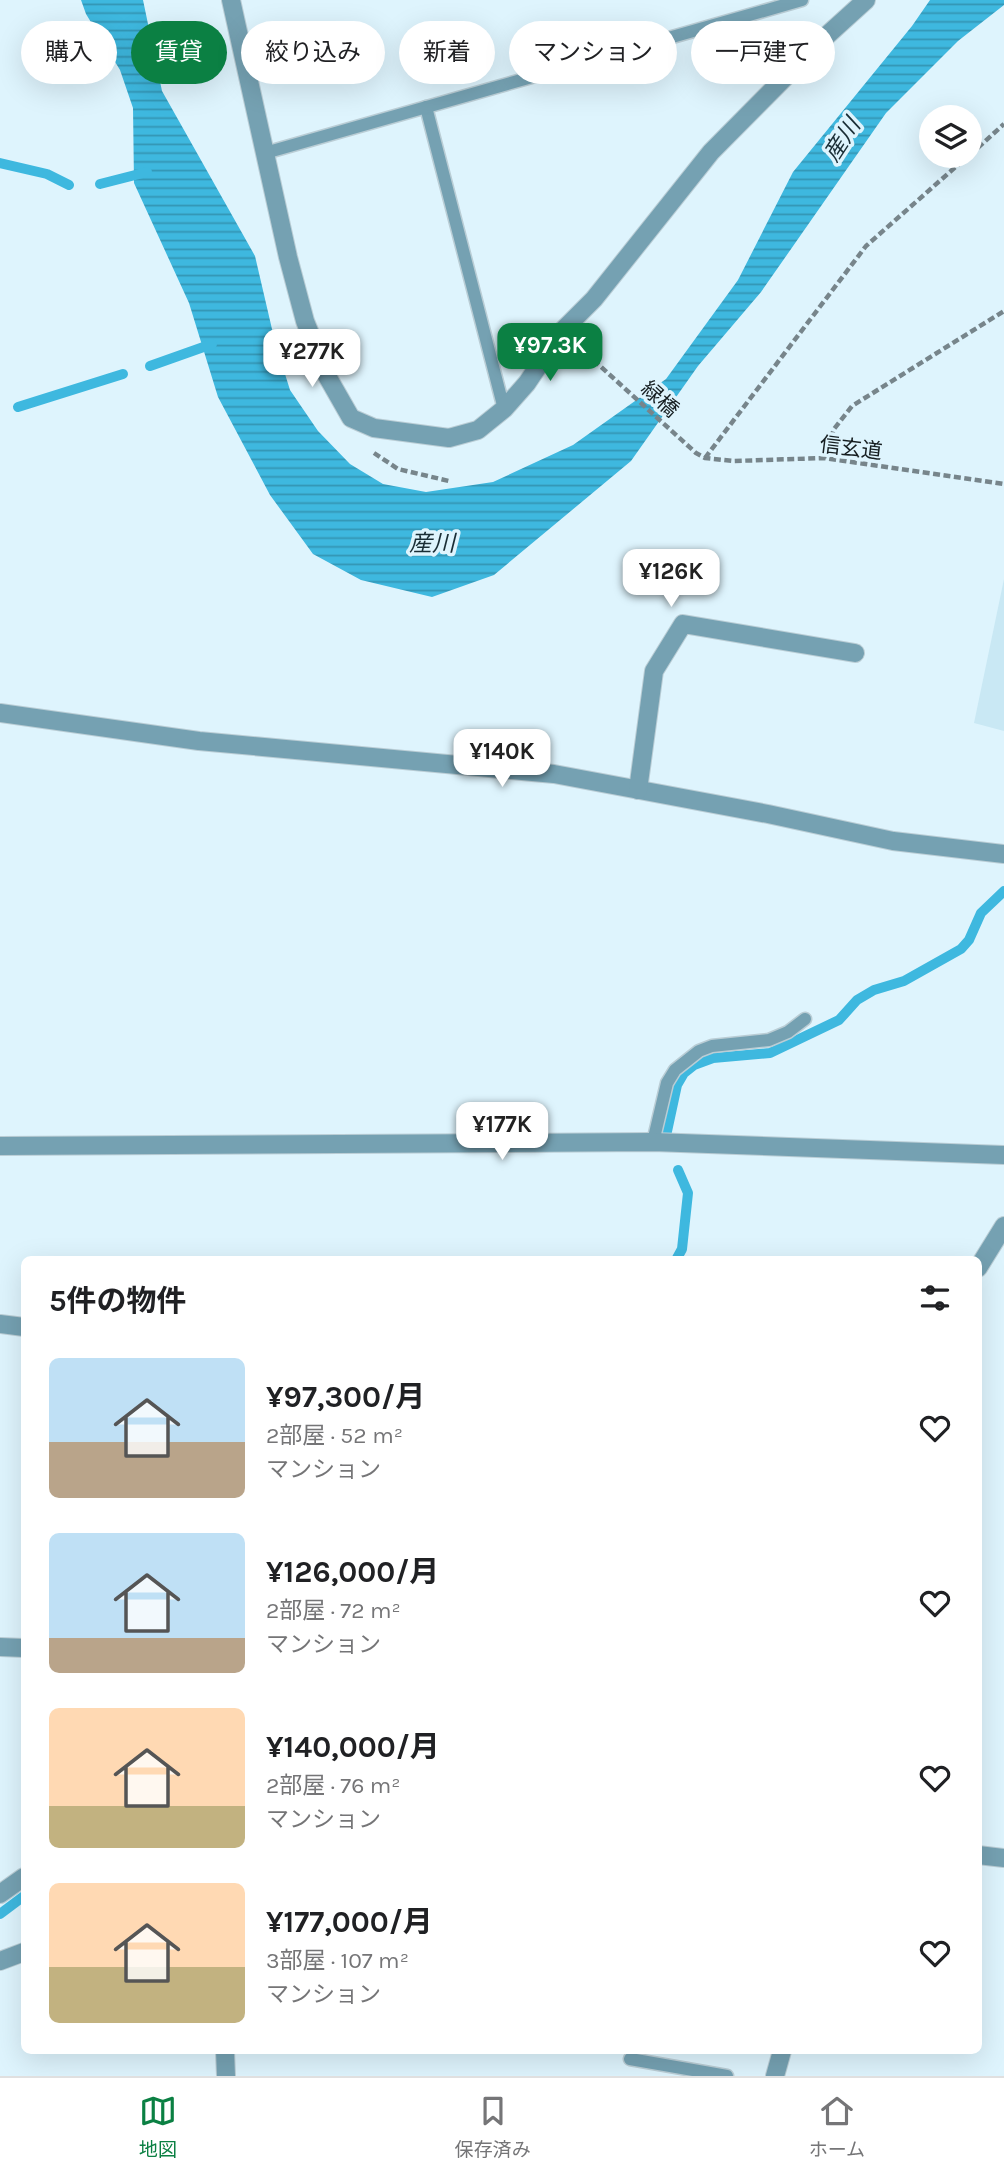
<!DOCTYPE html>
<html lang="ja">
<meta charset="utf-8">
<style>
:root{--surface:#fff;--page:#f2f2f2;--text:#202124;--muted:#757577;--line:#e0e0e0;--accent:#0b8043}
body{margin:0;font-family:Karla,"Noto Sans JP",sans-serif;background:var(--page);color:var(--text);height:100vh;display:flex;flex-direction:column;font-size:26px;white-space:nowrap}
*{box-sizing:border-box;margin:0}
p{font-size:23px;color:var(--muted)}
.icon{flex:none;width:38px;height:38px;fill:none;stroke:currentColor;stroke-width:2;stroke-linecap:round;stroke-linejoin:round}
.map{position:relative;flex:1;overflow:hidden}
.sheet{position:absolute;left:21px;top:1256px;width:961px;height:798px;display:flex;flex-direction:column;background:var(--surface);border-radius:10px;box-shadow:0 7px 28px #0002}
.sheet>*{flex:none}
.guide{position:absolute;left:21px;top:21px;width:962px;height:63px;display:flex;gap:14px}
.buttons{position:absolute;left:919px;top:105px;display:grid;gap:14px}
.buttons a{display:grid;place-items:center;width:63px;height:63px;border-radius:50%;background:var(--surface);box-shadow:0 7px 28px #0002;font-size:35px}
.price{position:absolute;translate:-50% -60px;padding:0 16px;border-radius:14px;background:#fff;color:#222;font-size:23px;line-height:46px;filter:drop-shadow(0 2px 4px #0008)}
.price::after{content:'';position:absolute;left:50%;top:42px;width:21px;height:16px;margin-left:-10px;background:inherit;clip-path:polygon(0 0,100% 0,50% 100%)}
.price.selected{background:var(--accent);color:#fff}
ul{padding:0;list-style:none}
li{display:flex;align-items:center;gap:21px;height:175px;padding:0 28px}
li span{display:grid;place-items:center;flex:none;width:196px;height:140px;border-radius:10px;color:#555}
li>.icon{margin-inline-start:auto}
span .icon{width:84px;height:84px;fill:#fffc;stroke-width:1}
li b{font-size:30px}
h2{display:flex;justify-content:space-between;align-items:center;height:84px;padding:0 28px;font-size:30px}
.pill{padding:0 24px;border-radius:32px;background:var(--surface);box-shadow:0 7px 28px #0002;font-size:24px;line-height:63px}
.pill.selected{background:var(--accent);color:#fff}
.tab-bar{display:flex;justify-content:space-around;align-items:center;height:98px;border-top:2px solid var(--line);background:var(--surface);font-size:19px;color:var(--muted)}
.tab-bar a{display:grid;justify-items:center;gap:4px}
.tab-bar .selected{color:var(--accent)}
.map>svg:first-child{display:block}
</style>
<div class="map">
<svg width="1004" height="2076" viewBox="0 0 1004 2076">
<defs>
<pattern id="water-rules" width="6" height="5" patternUnits="userSpaceOnUse" patternTransform="scale(1.75)"><rect width="6" height="5" fill="#3eb8df"/><path d="M0 2.5h6" fill="none" stroke="#3395b4"/></pattern>
</defs>
<rect width="100%" height="100%" fill="#def4fd"/>
<path fill="#c9e8f4" d="M 1004,579 L 1004,731 L 974,723 Z"/>
<path fill="url(#water-rules)" d="M 81,0 L 143,0 L 162,91 L 255,256 L 275,342 L 290,390 L 318,431 L 350,464 L 383,484 L 426,492 L 493,482 L 573,445 L 666,379 L 738,280 L 793,172 L 912,26 L 930,0 L 1004,0 L 1004,5 L 958,41 L 886,113 L 761,292 L 698,366 L 631,461 L 494,575 L 432,597 L 361,580 L 313,554 L 270,495 L 218,397 L 189,303 L 134,183 L 133,108 L 120,70 L 86,14 Z"/>
<g fill="none" stroke-linecap="round" stroke-linejoin="round">
<g stroke="#3eb8df" stroke-width="10">
<path d="M 0,163 L 47,174 L 69,185"/>
<path d="M 100,184 L 147,172"/>
<path d="M 150,366 L 212,344"/>
<path d="M 18,407 L 123,374"/>
<path d="M 666,1136 L 677,1085 L 684,1073 L 694,1065 L 713,1058 L 770,1053 L 839,1020 L 857,1000 L 874,990 L 904,981 L 961,949 L 969,940 L 981,913 L 1004,891"/>
<path d="M 676,1260 L 682,1249 L 688,1193 L 678,1170"/>
<path d="M 0,1914 L 24,1896"/>
</g>
<defs>
<g id="service">
<path d="M 426,107 L 504,409"/>
<path d="M 265,153 L 802,0"/>
<path d="M 653,1142 L 667,1083 L 675,1070 L 699,1051 L 712,1046 L 769,1040 L 788,1032 L 805,1019"/>
<path d="M 630,2059 L 727,2076"/>
</g>
<g id="minor">
<path d="M 231,0 L 288,257 L 305,321 L 327,376 L 351,418 L 374,428 L 449,438 L 478,430 L 504,409 L 527,383 L 562,331 L 594,299 L 711,152 L 823,39 L 866,0"/>
<path d="M 0,713 L 199,741 L 554,774 L 768,814 L 893,841 L 1004,854"/>
<path d="M 638,790 L 654,671 L 683,624 L 855,653"/>
<path d="M 0,1146 L 653,1142 L 1004,1155"/>
<path d="M 978,1268 L 1004,1226"/>
<path d="M 0,1324 L 24,1327"/>
<path d="M 0,1647 L 24,1648"/>
<path d="M 978,1855 L 1004,1858"/>
<path d="M 0,1894 L 24,1877"/>
<path d="M 0,1961 L 24,1952"/>
<path d="M 225,2051 L 226,2076"/>
<path d="M 775,2076 L 782,2051"/>
</g>
</defs>
<use href="#service" stroke="#bacdd5" stroke-width="15"/>
<use href="#minor" stroke="#bacdd5" stroke-width="20"/>
<g stroke="#77858b" stroke-width="4.5" stroke-dasharray="7 3.5" stroke-linecap="butt">
<path d="M 970,155 L 1004,124"/>
<path d="M 578,346 L 696,453 L 705,458 L 734,461 L 824,458 L 1004,484"/>
<path d="M 374,453 L 398,469 L 449,481"/>
<path d="M 705,458 L 866,246 L 968,156"/>
<path d="M 824,458 L 834,429 L 852,406 L 1004,311"/>
</g>
<use href="#service" stroke="#75a1b2" stroke-width="12"/>
<use href="#minor" stroke="#75a1b2" stroke-width="18"/>
</g>
<g text-anchor="middle" dominant-baseline="central" stroke-width="7" stroke-linejoin="round" paint-order="stroke">
<g font-size="21" fill="#161e21" stroke="#def4fd">
<text transform="translate(660 399) rotate(42)">緑橋</text>
<text transform="translate(851 448) rotate(7)">信玄道</text>
</g>
<g font-size="23" font-style="italic" fill="#192d35" stroke="#def4fd">
<text transform="translate(842 140) rotate(-57)">産川</text>
<text x="432" y="543">産川</text>
</g>
</g>
</svg>
<div class="buttons">
<a><svg class="icon" aria-label="layers" viewBox="0 0 24 24"><path d="M12 4l9 5-9 5-9-5zM3 14l9 5 9-5"/></svg></a>
</div>
<b class="price selected" style="left:550px;top:383px">¥97.3K</b>
<b class="price" style="left:312px;top:389px">¥277K</b>
<b class="price" style="left:671px;top:609px">¥126K</b>
<b class="price" style="left:502px;top:789px">¥140K</b>
<b class="price" style="left:502px;top:1162px">¥177K</b>
<div class="guide">
<a class="pill">購入</a>
<a class="pill selected">賃貸</a>
<a class="pill">絞り込み</a>
<a class="pill">新着</a>
<a class="pill">マンション</a>
<a class="pill">一戸建て</a>
</div>
<section class="sheet">
<h2>5件の物件<svg class="icon" aria-label="filters" viewBox="0 0 24 24"><path d="M4 7h16M4 17h16"/><circle cx="9" cy="7" r="2"/><circle cx="15" cy="17" r="2"/></svg></h2>
<ul>
<li><span style="background:linear-gradient(#bfe0f5 60%,#b9a48a 0)"><svg class="icon" aria-label="home" viewBox="0 0 24 24"><path d="M3 11l9-7 9 7M6 9v11h12V9"/></svg></span><div><b>¥97,300/月</b><p>2部屋 · 52 m²</p><p>マンション</p></div><svg class="icon" aria-label="heart" viewBox="0 0 24 24"><path d="M12 20l-8-8c-3-5 5-10 8-4 3-6 11-1 8 4z"/></svg></li>
<li><span style="background:linear-gradient(#bfe0f5 75%,#b9a48a 0)"><svg class="icon" aria-label="home" viewBox="0 0 24 24"><path d="M3 11l9-7 9 7M6 9v11h12V9"/></svg></span><div><b>¥126,000/月</b><p>2部屋 · 72 m²</p><p>マンション</p></div><svg class="icon" aria-label="heart" viewBox="0 0 24 24"><path d="M12 20l-8-8c-3-5 5-10 8-4 3-6 11-1 8 4z"/></svg></li>
<li><span style="background:linear-gradient(#ffd9b3 70%,#c2b280 0)"><svg class="icon" aria-label="home" viewBox="0 0 24 24"><path d="M3 11l9-7 9 7M6 9v11h12V9"/></svg></span><div><b>¥140,000/月</b><p>2部屋 · 76 m²</p><p>マンション</p></div><svg class="icon" aria-label="heart" viewBox="0 0 24 24"><path d="M12 20l-8-8c-3-5 5-10 8-4 3-6 11-1 8 4z"/></svg></li>
<li><span style="background:linear-gradient(#ffd9b3 60%,#c2b280 0)"><svg class="icon" aria-label="home" viewBox="0 0 24 24"><path d="M3 11l9-7 9 7M6 9v11h12V9"/></svg></span><div><b>¥177,000/月</b><p>3部屋 · 107 m²</p><p>マンション</p></div><svg class="icon" aria-label="heart" viewBox="0 0 24 24"><path d="M12 20l-8-8c-3-5 5-10 8-4 3-6 11-1 8 4z"/></svg></li>
</ul>
</section>
</div>
<nav class="tab-bar">
<a class="selected"><svg class="icon" aria-label="map" viewBox="0 0 24 24"><path d="M3 6l6-2 6 2 6-2v14l-6 2-6-2-6 2zM9 4v14M15 6v14"/></svg>地図</a>
<a><svg class="icon" aria-label="saved" viewBox="0 0 24 24"><path d="M7 4h10v16l-5-4-5 4z"/></svg>保存済み</a>
<a><svg class="icon" aria-label="home" viewBox="0 0 24 24"><path d="M3 11l9-7 9 7M6 9v11h12V9"/></svg>ホーム</a>
</nav>
